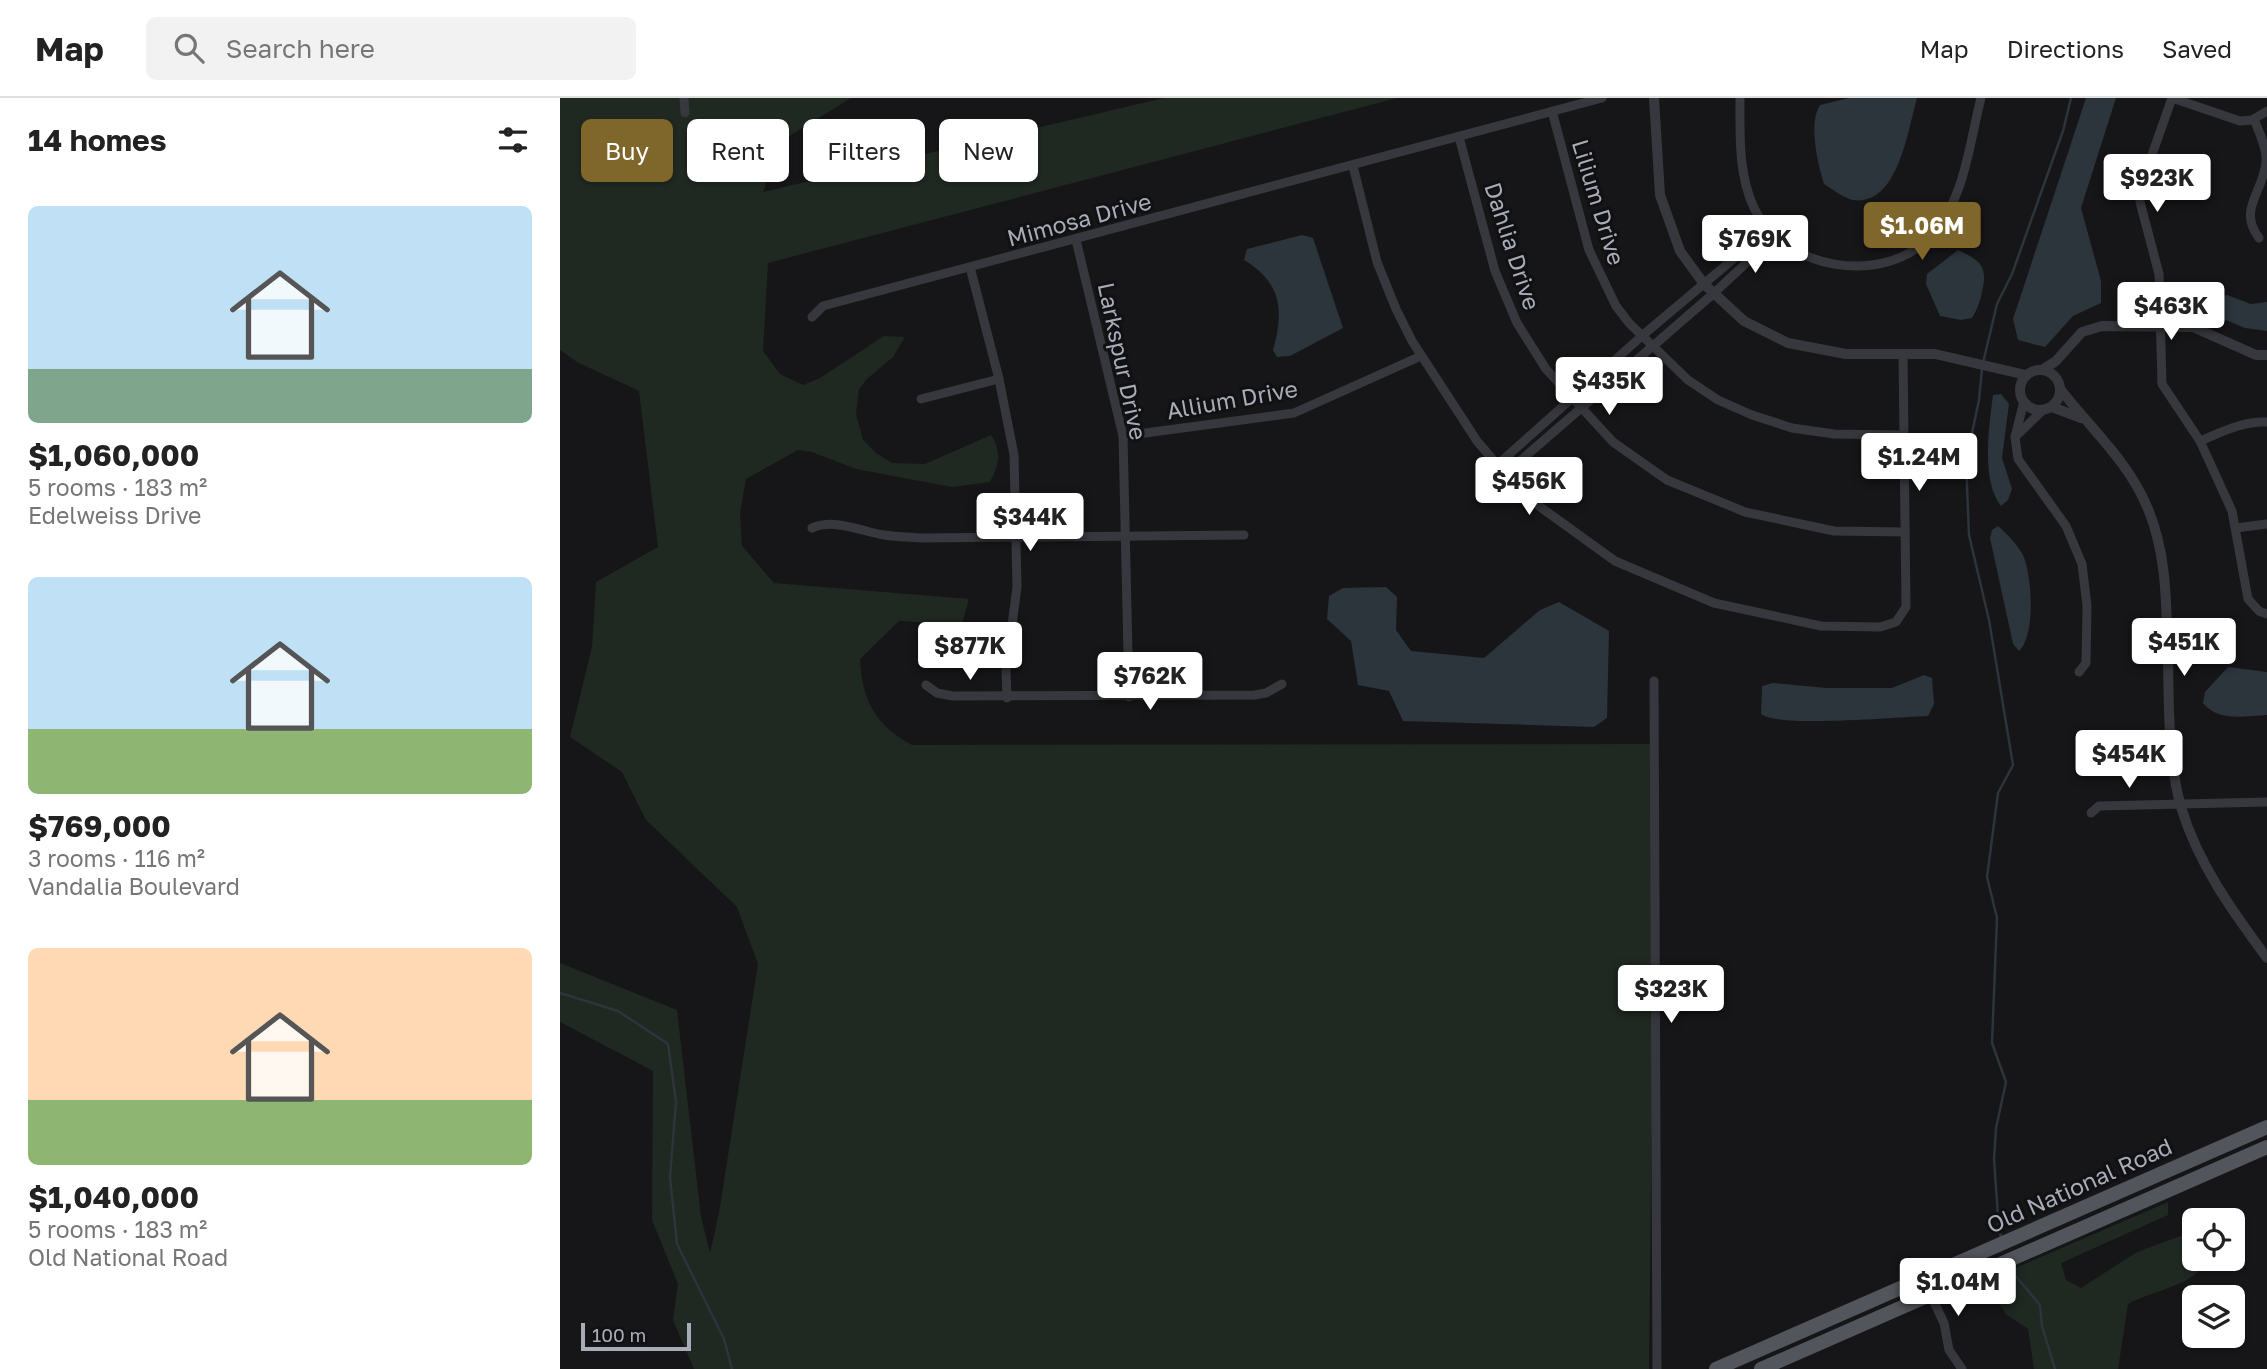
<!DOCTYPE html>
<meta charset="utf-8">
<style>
:root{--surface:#fff;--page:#f2f2f2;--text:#222;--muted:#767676;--line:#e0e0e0;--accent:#7f662b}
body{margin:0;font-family:"Golos Text",sans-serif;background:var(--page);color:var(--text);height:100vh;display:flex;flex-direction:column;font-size:26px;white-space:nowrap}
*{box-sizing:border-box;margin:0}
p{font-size:23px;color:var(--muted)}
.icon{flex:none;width:38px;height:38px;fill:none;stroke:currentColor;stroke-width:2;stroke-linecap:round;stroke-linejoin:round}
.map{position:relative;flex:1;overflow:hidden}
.panel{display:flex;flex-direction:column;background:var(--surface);width:560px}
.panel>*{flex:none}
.hud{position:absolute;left:21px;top:21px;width:665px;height:63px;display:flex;gap:14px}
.fabs{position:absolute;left:1622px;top:1110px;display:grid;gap:14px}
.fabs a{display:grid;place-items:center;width:63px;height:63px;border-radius:10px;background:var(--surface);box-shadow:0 2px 5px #0004;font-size:35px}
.scale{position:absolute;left:21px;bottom:18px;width:110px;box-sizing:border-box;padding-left:7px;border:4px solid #a8acb8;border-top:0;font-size:19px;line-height:24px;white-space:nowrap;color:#a8acb8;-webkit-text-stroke:5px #111113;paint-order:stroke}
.price{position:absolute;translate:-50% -60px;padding:0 16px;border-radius:7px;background:#fff;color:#222;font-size:23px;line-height:46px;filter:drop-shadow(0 2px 4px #0008)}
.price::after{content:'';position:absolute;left:50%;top:42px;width:21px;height:16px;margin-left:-10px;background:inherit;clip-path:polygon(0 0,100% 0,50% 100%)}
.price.current{background:var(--accent);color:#fff}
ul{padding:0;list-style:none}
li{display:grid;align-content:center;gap:14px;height:371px;padding:0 28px}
li span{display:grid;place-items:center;height:217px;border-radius:10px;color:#555}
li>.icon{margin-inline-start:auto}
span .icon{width:126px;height:126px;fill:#fffc;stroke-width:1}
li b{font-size:30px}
h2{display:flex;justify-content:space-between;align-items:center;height:84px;padding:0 28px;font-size:30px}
.pill{padding:0 24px;border-radius:10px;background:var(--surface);box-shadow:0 2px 5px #0004;font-size:24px;line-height:63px}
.pill.current{background:var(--accent);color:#fff}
header{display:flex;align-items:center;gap:42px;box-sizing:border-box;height:98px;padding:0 35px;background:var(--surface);border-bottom:2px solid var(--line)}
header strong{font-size:33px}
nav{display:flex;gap:38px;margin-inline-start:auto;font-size:24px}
.search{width:490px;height:63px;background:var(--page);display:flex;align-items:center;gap:18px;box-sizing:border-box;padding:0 24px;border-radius:10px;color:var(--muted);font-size:26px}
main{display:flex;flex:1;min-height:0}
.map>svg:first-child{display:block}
</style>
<header>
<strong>Map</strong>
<div class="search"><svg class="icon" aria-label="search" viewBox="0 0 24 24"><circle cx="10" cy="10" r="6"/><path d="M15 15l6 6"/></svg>Search here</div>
<nav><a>Map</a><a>Directions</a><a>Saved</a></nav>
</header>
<main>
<section class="panel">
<h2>14 homes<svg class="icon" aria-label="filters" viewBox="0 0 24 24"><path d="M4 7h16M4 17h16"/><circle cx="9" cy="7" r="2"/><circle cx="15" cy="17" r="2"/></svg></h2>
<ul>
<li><span style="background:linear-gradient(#bfe0f5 75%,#7fa58c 0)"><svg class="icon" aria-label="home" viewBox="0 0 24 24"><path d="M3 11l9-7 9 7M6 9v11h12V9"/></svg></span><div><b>$1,060,000</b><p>5 rooms · 183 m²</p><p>Edelweiss Drive</p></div></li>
<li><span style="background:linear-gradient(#bfe0f5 70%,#8fb573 0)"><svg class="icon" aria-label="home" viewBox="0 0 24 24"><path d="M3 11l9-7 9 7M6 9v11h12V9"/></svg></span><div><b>$769,000</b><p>3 rooms · 116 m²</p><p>Vandalia Boulevard</p></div></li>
<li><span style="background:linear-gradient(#ffd9b3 70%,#8fb573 0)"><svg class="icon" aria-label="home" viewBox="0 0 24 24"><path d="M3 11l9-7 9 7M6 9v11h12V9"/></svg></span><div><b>$1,040,000</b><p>5 rooms · 183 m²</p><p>Old National Road</p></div></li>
</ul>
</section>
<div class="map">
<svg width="1707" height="1271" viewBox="0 0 1707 1271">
<rect width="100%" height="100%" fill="#161618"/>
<g fill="#202822">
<path d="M 0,0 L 291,0 L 221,43 L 203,94 L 604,0 L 837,0 L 208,165 L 203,253 L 220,276 L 243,287 L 260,280 L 324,238 L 345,239 L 333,259 L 307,281 L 299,291 L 296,316 L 303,342 L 316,355 L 332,365 L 365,366 L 431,337 C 442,354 439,367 430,384 L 392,389 L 296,371 L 252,354 L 238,352 L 186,381 L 180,415 L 182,448 L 214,485 L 409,501 L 400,532 L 374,525 L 339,523 L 300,561 C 302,602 315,627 352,647 L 1096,646 L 1089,1271 L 134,1271 L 113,1222 L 118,1186 L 92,1122 L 93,973 L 0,924 L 0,865 L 117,912 L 141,1119 L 150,1155 L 159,1115 L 198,866 L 177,809 L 86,722 L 62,674 L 10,639 L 32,549 L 36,484 L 98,449 L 79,293 L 17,264 L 0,252 Z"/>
<path d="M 1608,1104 L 1608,1117 L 1501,1165 L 1506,1182 L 1521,1190 L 1577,1154 L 1634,1133 L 1634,1160 L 1650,1160 C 1631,1190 1598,1190 1568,1206 L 1558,1271 L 1474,1271 L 1468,1231 L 1447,1217 L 1423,1184 Z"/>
</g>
<g fill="#2c343c">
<path d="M 1289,0 L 1357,0 C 1348,31 1338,109 1293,102 C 1284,100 1272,91 1264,86 C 1258,66 1248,25 1260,7 Z"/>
<path d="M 1526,0 L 1556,0 L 1521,110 L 1541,183 L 1541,205 L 1513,218 L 1485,249 L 1458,242 L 1453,221 Z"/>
<path d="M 742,137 L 753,140 L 783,230 L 730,258 L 717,259 L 713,252 C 724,213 722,185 684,162 L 687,151 Z"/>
<path d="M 1398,152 C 1421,163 1428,168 1422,194 C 1420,204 1417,212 1412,220 L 1401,222 L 1380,218 L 1366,186 L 1367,176 Z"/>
<path d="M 1667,197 L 1691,206 L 1707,204 L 1707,233 L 1685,230 L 1659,219 L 1658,199 Z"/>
<path d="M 1441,296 L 1449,306 L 1442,360 L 1452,391 L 1448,402 L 1441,408 C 1421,383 1429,328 1433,297 Z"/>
<path d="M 1438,428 C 1447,436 1457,446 1463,457 C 1472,477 1476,537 1459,553 L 1453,546 L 1430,440 L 1432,432 Z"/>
<path d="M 826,489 L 837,499 L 836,532 L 851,553 L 924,560 L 980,512 L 999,504 L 1049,533 L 1047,620 L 1034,629 L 843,623 L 829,593 L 798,587 L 791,543 L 767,521 L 769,498 L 783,490 Z"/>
<path d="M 1668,569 L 1707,574 L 1707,617 C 1684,618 1658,624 1643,605 L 1645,594 Z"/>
<path d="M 1364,577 L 1372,580 L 1374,606 L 1368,618 C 1338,619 1219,630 1201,616 L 1202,588 L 1213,585 L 1267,590 L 1332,590 Z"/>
</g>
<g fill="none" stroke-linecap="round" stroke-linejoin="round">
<g stroke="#2c343c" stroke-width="2.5">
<path d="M 1423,265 L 1437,206 L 1452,176 L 1503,33 L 1511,0"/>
<path d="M 1422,271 L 1419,302 L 1406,363 L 1409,437 L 1429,522 L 1453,667 L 1438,695 L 1427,779 L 1437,820 L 1432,945 L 1446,984 L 1436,1030 L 1434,1061 L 1439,1133 L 1442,1141"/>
<path d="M 0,895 L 58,913 L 108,946 L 116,1004 L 110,1079 L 117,1146 L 164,1241 L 172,1271"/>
<path d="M 1452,1167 L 1454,1176 L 1480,1207 L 1482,1228 L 1495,1271"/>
</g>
<g stroke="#37383d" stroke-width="9">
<path d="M 124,0 L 125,15"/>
<path d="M 1180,0 C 1180,36 1178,76 1194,110 C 1224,172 1323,189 1371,138 C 1405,102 1409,46 1421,0"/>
<path d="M 1612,0 L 1581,88 L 1580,104 L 1599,176 L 1602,286 L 1640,343 L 1672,413 L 1688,501 L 1699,513 L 1707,516"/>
<path d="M 1612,0 L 1680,23 L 1692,22 L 1707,13"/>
<path d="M 992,13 L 1029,152 L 1056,208 L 1069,225 L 1128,282 L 1158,302 L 1192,317 L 1232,330 L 1274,336 L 1344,337"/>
<path d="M 1694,21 C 1699,34 1707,50 1706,63 C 1704,94 1677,111 1699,140"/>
<path d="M 899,39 L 935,173 L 957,225 L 986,271 L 1053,344 L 1107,382 L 1185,414 L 1274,433 L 1345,434"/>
<path d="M 793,68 L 817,164 L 836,211 L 852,243 L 917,343 L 945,376 L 979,408 L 1055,463 L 1154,505 L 1261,528 L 1320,529 L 1336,524 L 1346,509 L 1343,256"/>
<path d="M 516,142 L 563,338 L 569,599"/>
<path d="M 410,169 L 439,281 L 454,357 L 457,489 L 446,572 L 447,600"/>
<path d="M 252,219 L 263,208 L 1042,0"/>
<path d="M 361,301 L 439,281"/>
<path d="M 1464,303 L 1455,339 L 1458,361 L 1506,428 L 1522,466 L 1527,508 L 1526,565 L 1519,574"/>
<path d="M 563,338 L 734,315 L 861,258"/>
<path d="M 1456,338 L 1483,312"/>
<path d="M 1640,343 C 1662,334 1682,323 1707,324"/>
<path d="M 937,367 L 1083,237 L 1209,131"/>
<path d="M 945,376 L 1153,196 L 1215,138"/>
<path d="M 252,430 C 275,420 300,433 324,437 C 337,439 350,439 363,440 L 684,437"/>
<path d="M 1676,430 L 1707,426"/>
<path d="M 1094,583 L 1097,1271"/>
<path d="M 366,587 L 377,595 L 393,598 L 695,597 L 706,595 L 722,586"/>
<path d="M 1531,715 L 1539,708 L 1707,704"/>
<path d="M 1363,1181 L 1384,1225 L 1389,1252 L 1402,1271"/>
</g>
<g stroke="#37383d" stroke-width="10">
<path d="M 1094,0 L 1100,97 L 1120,153 L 1144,186 L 1184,223 L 1228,245 L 1286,256 L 1375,256 L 1466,277"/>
<circle cx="1480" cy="292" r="20"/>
<path d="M 1482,272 L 1496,263 L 1522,234 L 1542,228 L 1633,229 L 1696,257 L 1707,257"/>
<path d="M 1501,292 C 1532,332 1569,364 1588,411 C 1608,459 1606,511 1608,562 C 1609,610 1608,662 1621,709 C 1638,766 1673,814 1707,860"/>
<path d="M 1492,309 L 1521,320"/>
</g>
<g stroke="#53555c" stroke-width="14">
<path d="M 1156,1271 L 1707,1029"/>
<path d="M 1201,1271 L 1707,1049"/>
</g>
</g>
<g text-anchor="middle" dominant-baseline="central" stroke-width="6" stroke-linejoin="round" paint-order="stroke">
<g font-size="23" fill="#a8acb8" stroke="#111113">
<text transform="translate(1039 104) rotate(73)">Lilium Drive</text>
<text transform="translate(519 121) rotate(-15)">Mimosa Drive</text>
<text transform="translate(953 148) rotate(72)">Dahlia Drive</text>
<text transform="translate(563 263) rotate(78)">Larkspur Drive</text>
<text transform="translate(672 301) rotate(-10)">Allium Drive</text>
<text transform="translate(1519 1087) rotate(-24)">Old National Road</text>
</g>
</g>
</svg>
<div class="fabs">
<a><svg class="icon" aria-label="locate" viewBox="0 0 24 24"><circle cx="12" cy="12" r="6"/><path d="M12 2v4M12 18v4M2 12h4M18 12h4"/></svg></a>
<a><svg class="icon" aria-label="layers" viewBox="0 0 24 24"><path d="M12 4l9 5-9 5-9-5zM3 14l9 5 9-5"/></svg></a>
</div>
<div class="scale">100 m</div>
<b class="price" style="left:1597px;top:116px">$923K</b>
<b class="price current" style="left:1362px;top:164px">$1.06M</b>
<b class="price" style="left:1195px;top:177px">$769K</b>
<b class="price" style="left:1611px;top:244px">$463K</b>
<b class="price" style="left:1049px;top:319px">$435K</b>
<b class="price" style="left:1359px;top:395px">$1.24M</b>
<b class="price" style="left:969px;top:419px">$456K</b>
<b class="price" style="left:470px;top:455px">$344K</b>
<b class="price" style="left:1624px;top:580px">$451K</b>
<b class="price" style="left:410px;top:584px">$877K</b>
<b class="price" style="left:590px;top:614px">$762K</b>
<b class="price" style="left:1569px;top:692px">$454K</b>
<b class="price" style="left:1111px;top:927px">$323K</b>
<b class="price" style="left:1398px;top:1220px">$1.04M</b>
<div class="hud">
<a class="pill current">Buy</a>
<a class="pill">Rent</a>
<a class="pill">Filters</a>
<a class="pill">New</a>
</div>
</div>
</main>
